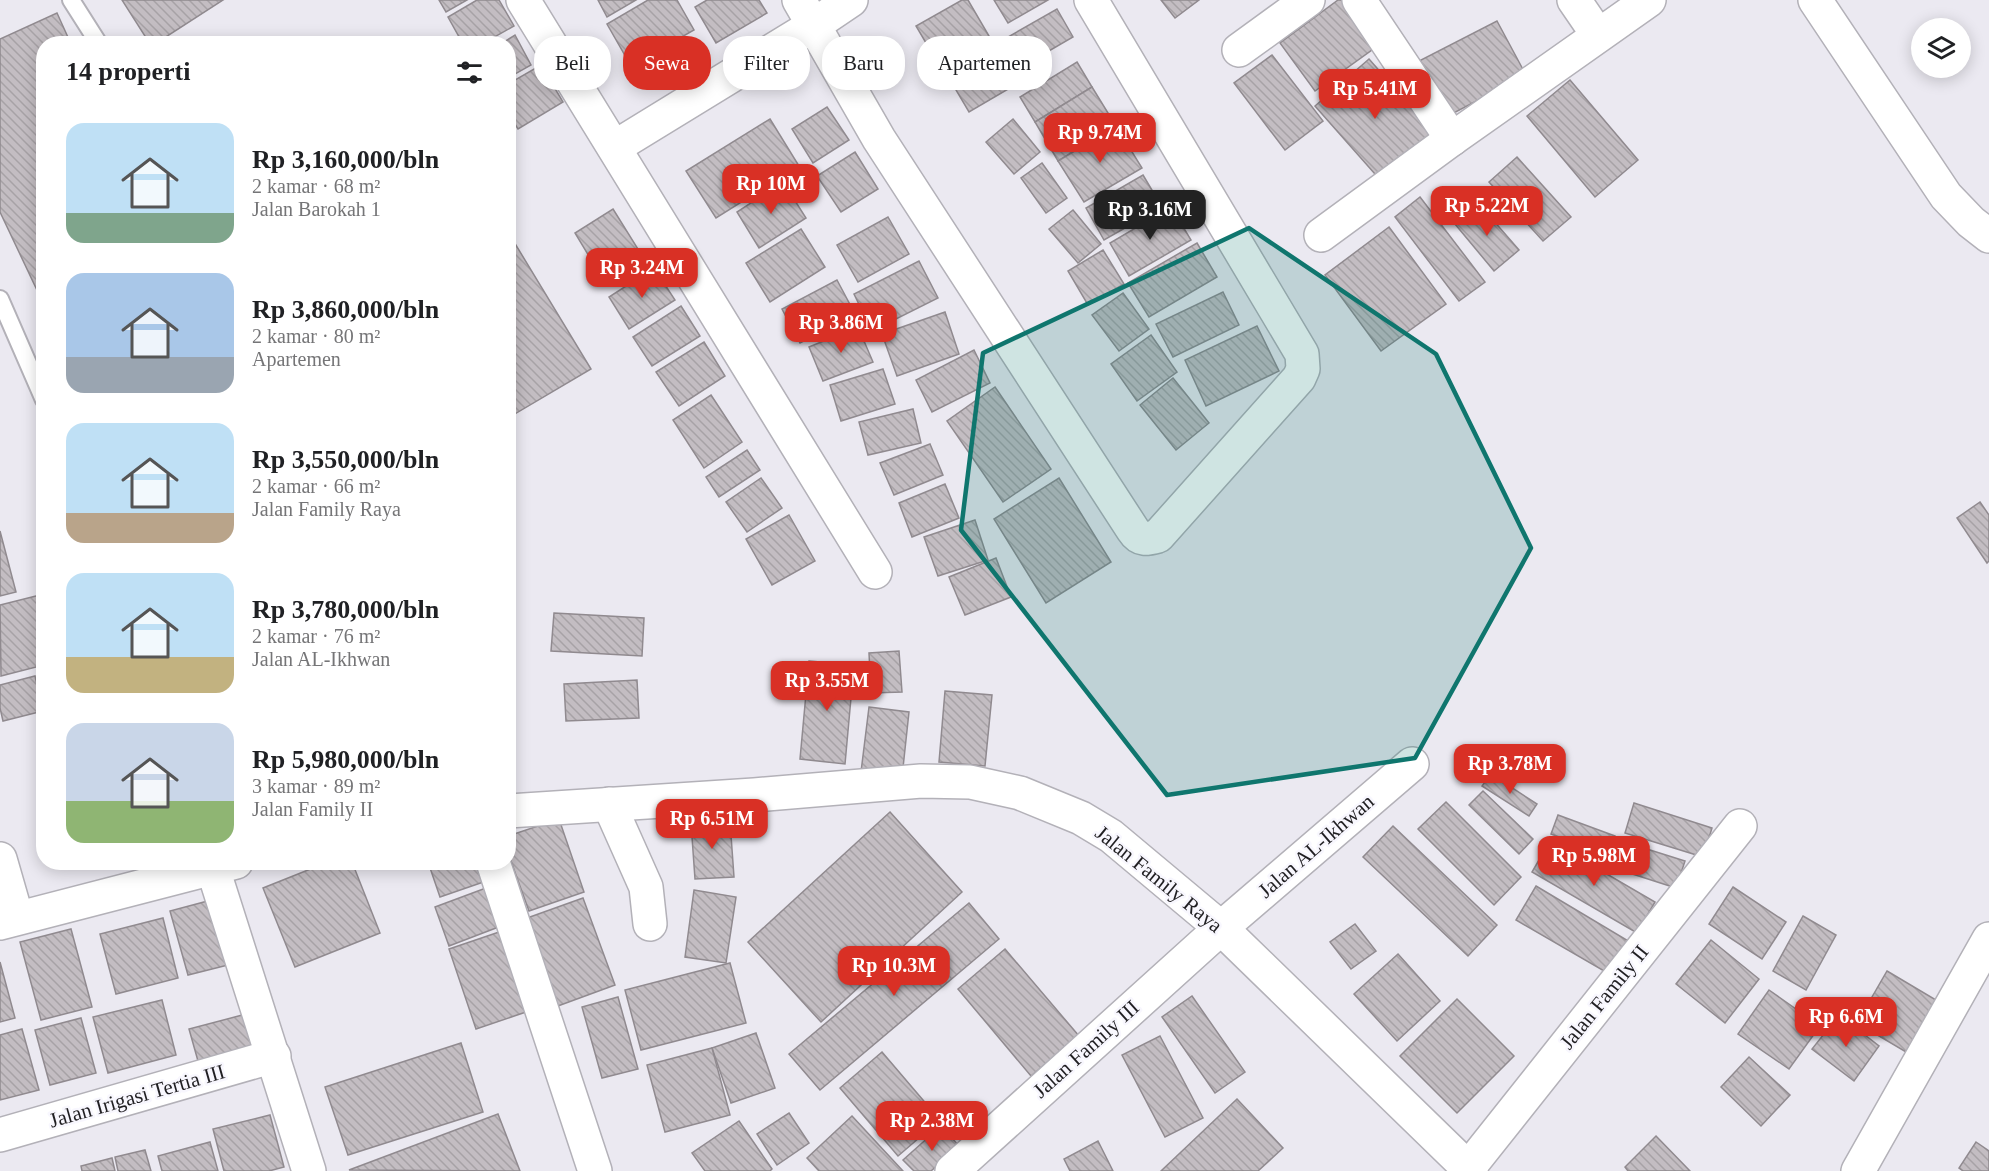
<!DOCTYPE html>
<html lang="id">
<meta charset="utf-8">
<style>
:root{--surface:#fff;--page:#f2f2f2;--text:#202124;--muted:#757577;--accent:#d93025}
body{margin:0;font-family:Georgia,serif;background:var(--page);color:var(--text);height:100vh;display:flex;flex-direction:column;font-size:22px;white-space:nowrap}
*{box-sizing:border-box;margin:0}
p{font-size:20px;color:var(--muted)}
.icon{flex:none;width:33px;height:33px;fill:none;stroke:currentColor;stroke-width:2;stroke-linecap:round;stroke-linejoin:round}
.map{position:relative;flex:1;overflow:hidden}
.panel{position:absolute;left:36px;top:36px;width:480px;height:834px;display:flex;flex-direction:column;background:var(--surface);border-radius:24px;box-shadow:0 3px 15px #0003}
.panel>*{flex:none}
.banner{position:absolute;left:534px;top:36px;width:570px;height:54px;display:flex;gap:12px}
.controls{position:absolute;left:1911px;top:18px;display:grid;gap:12px}
.controls a{display:grid;place-items:center;width:60px;height:60px;border-radius:50%;background:var(--surface);box-shadow:0 3px 15px #0003;font-size:30px}
.price{position:absolute;translate:-50% -51px;padding:0 14px;border-radius:12px;background:var(--accent);color:#fff;font-size:20px;line-height:39px;filter:drop-shadow(0 2px 3px #0008)}
.price::after{content:'';position:absolute;left:50%;top:36px;width:18px;height:14px;margin-left:-9px;background:inherit;clip-path:polygon(0 0,100% 0,50% 100%)}
.price.on{background:#222;color:#fff}
ul{padding:0;list-style:none}
li{display:flex;align-items:center;gap:18px;height:150px;padding:0 30px}
li span{display:grid;place-items:center;flex:none;width:168px;height:120px;border-radius:18px;color:#555}
li>.icon{margin-inline-start:auto}
span .icon{width:72px;height:72px;fill:#fffc;stroke-width:1}
li b{font-size:26px}
h2{display:flex;justify-content:space-between;align-items:center;height:72px;padding:0 30px;font-size:26px}
.chip{padding:0 21px;border-radius:24px;background:var(--surface);box-shadow:0 3px 15px #0003;font-size:21px;line-height:54px}
.chip.on{background:var(--accent);color:#fff}
.map>svg:first-child{display:block}
</style>
<div class="map">
<svg width="1989" height="1171" viewBox="0 0 1989 1171">
<defs>
<pattern id="building-back-hatch" width="6" height="6" patternUnits="userSpaceOnUse" patternTransform="scale(1.5)"><rect width="6" height="6" fill="#c3bdc2"/><path d="M-1 5l2 2M0 0l6 6M5-1l2 2" fill="none" stroke="#a7a2a6"/></pattern>
</defs>
<rect width="100%" height="100%" fill="#ebe9f1"/>
<g fill="url(#building-back-hatch)" stroke="#908a8f" stroke-width="1.5">
<path d="M 122,0 L 223,0 L 155,44 L 150,44 Z"/>
<path d="M 439,0 L 467,0 L 446,12 Z"/>
<path d="M 477,0 L 499,0 L 514,26 L 482,44 L 463,44 L 448,17 Z"/>
<path d="M 598,0 L 636,0 L 607,17 Z"/>
<path d="M 648,0 L 677,0 L 694,30 L 631,66 L 607,24 Z"/>
<path d="M 707,0 L 759,0 L 767,13 L 716,43 L 695,7 Z"/>
<path d="M 962,0 L 968,0 L 989,36 L 939,65 L 916,26 Z"/>
<path d="M 994,0 L 1048,0 L 1008,23 Z"/>
<path d="M 1161,0 L 1199,0 L 1175,18 Z"/>
<path d="M 1338,0 L 1342,0 L 1376,47 L 1315,91 L 1280,43 Z"/>
<path d="M 1057,9 L 1073,37 L 1018,69 L 1001,41 Z"/>
<path d="M 57,13 L 71,44 L 44,44 L 44,305 L 0,212 L 0,39 Z"/>
<path d="M 1497,21 L 1526,75 L 1448,116 L 1419,61 Z"/>
<path d="M 515,35 L 531,65 L 508,78 L 508,44 L 501,44 Z"/>
<path d="M 988,49 L 1010,88 L 969,112 L 946,73 Z"/>
<path d="M 1272,55 L 1323,121 L 1285,150 L 1234,83 Z"/>
<path d="M 1369,59 L 1435,134 L 1382,182 L 1315,106 Z"/>
<path d="M 1077,62 L 1092,87 L 1035,122 L 1020,97 Z"/>
<path d="M 541,65 L 563,102 L 518,129 L 508,113 L 508,84 Z"/>
<path d="M 1570,80 L 1638,160 L 1595,197 L 1527,116 Z"/>
<path d="M 1092,87 L 1116,126 L 1058,161 L 1035,122 Z"/>
<path d="M 827,107 L 849,140 L 813,163 L 792,129 Z"/>
<path d="M 770,119 L 799,166 L 716,218 L 686,171 Z"/>
<path d="M 1013,119 L 1040,152 L 1014,174 L 986,142 Z"/>
<path d="M 1116,126 L 1142,168 L 1084,202 L 1058,161 Z"/>
<path d="M 855,152 L 878,189 L 841,212 L 817,176 Z"/>
<path d="M 1517,157 L 1571,217 L 1543,241 L 1489,182 Z"/>
<path d="M 1042,163 L 1067,198 L 1046,213 L 1021,178 Z"/>
<path d="M 1143,175 L 1162,207 L 1104,240 L 1086,208 Z"/>
<path d="M 783,182 L 806,218 L 759,248 L 737,212 Z"/>
<path d="M 1420,197 L 1485,282 L 1459,301 L 1395,217 Z"/>
<path d="M 1479,204 L 1519,250 L 1494,271 L 1455,224 Z"/>
<path d="M 1171,207 L 1191,240 L 1129,276 L 1110,243 Z"/>
<path d="M 613,209 L 646,262 L 607,286 L 575,233 Z"/>
<path d="M 1073,210 L 1101,244 L 1078,263 L 1049,229 Z"/>
<path d="M 888,217 L 909,254 L 858,282 L 837,245 Z"/>
<path d="M 1389,227 L 1446,304 L 1381,351 L 1325,275 Z"/>
<path d="M 801,229 L 825,267 L 770,302 L 746,263 Z"/>
<path d="M 508,232 L 591,369 L 508,418 Z"/>
<path d="M 1197,243 L 1217,277 L 1149,317 L 1128,283 Z"/>
<path d="M 1103,250 L 1124,284 L 1088,305 L 1068,271 Z"/>
<path d="M 919,261 L 938,298 L 872,331 L 854,294 Z"/>
<path d="M 654,268 L 675,300 L 629,329 L 609,297 Z"/>
<path d="M 837,280 L 855,314 L 800,343 L 782,309 Z"/>
<path d="M 1223,292 L 1239,325 L 1173,357 L 1156,324 Z"/>
<path d="M 1123,293 L 1149,329 L 1119,351 L 1092,315 Z"/>
<path d="M 681,306 L 700,336 L 652,366 L 633,337 Z"/>
<path d="M 945,312 L 959,354 L 897,376 L 882,334 Z"/>
<path d="M 1257,326 L 1279,371 L 1206,406 L 1185,360 Z"/>
<path d="M 858,327 L 873,362 L 823,381 L 809,347 Z"/>
<path d="M 1151,335 L 1177,372 L 1137,401 L 1111,364 Z"/>
<path d="M 704,342 L 725,376 L 679,406 L 656,372 Z"/>
<path d="M 974,350 L 990,383 L 932,412 L 916,380 Z"/>
<path d="M 883,369 L 895,404 L 841,421 L 830,385 Z"/>
<path d="M 1173,378 L 1209,423 L 1176,450 L 1140,405 Z"/>
<path d="M 995,387 L 1051,469 L 1003,502 L 947,421 Z"/>
<path d="M 711,395 L 742,442 L 704,468 L 673,420 Z"/>
<path d="M 913,409 L 921,443 L 868,455 L 859,422 Z"/>
<path d="M 930,444 L 943,475 L 894,495 L 880,463 Z"/>
<path d="M 747,450 L 760,470 L 719,497 L 706,477 Z"/>
<path d="M 761,478 L 782,508 L 747,532 L 726,502 Z"/>
<path d="M 1059,478 L 1111,562 L 1046,603 L 994,519 Z"/>
<path d="M 945,484 L 959,518 L 912,537 L 899,503 Z"/>
<path d="M 1980,502 L 1989,515 L 1989,561 L 1987,563 L 1957,518 Z"/>
<path d="M 789,515 L 815,561 L 772,585 L 746,539 Z"/>
<path d="M 975,520 L 988,560 L 938,576 L 924,537 Z"/>
<path d="M 0,531 L 16,592 L 0,596 Z"/>
<path d="M 996,558 L 1011,597 L 965,615 L 949,577 Z"/>
<path d="M 44,594 L 44,665 L 1,676 L 0,605 Z"/>
<path d="M 554,613 L 644,618 L 642,656 L 551,651 Z"/>
<path d="M 899,651 L 902,692 L 871,693 L 869,653 Z"/>
<path d="M 809,661 L 854,665 L 845,764 L 800,759 Z"/>
<path d="M 35,676 L 43,711 L 3,721 L 0,708 L 0,685 Z"/>
<path d="M 637,680 L 639,718 L 566,721 L 564,684 Z"/>
<path d="M 945,691 L 992,695 L 985,766 L 939,762 Z"/>
<path d="M 869,707 L 909,712 L 902,777 L 861,772 Z"/>
<path d="M 1491,774 L 1537,804 L 1529,816 L 1482,786 Z"/>
<path d="M 1483,791 L 1533,839 L 1519,854 L 1469,805 Z"/>
<path d="M 1446,802 L 1521,877 L 1494,905 L 1418,829 Z"/>
<path d="M 1634,803 L 1712,828 L 1703,857 L 1625,833 Z"/>
<path d="M 890,812 L 962,892 L 821,1022 L 748,942 Z"/>
<path d="M 1558,815 L 1615,836 L 1608,855 L 1551,834 Z"/>
<path d="M 559,819 L 584,892 L 529,911 L 508,853 L 508,836 Z"/>
<path d="M 730,821 L 734,877 L 695,879 L 691,823 Z"/>
<path d="M 1393,826 L 1497,925 L 1468,956 L 1363,857 Z"/>
<path d="M 1550,841 L 1655,902 L 1637,933 L 1532,872 Z"/>
<path d="M 1631,844 L 1685,861 L 1676,888 L 1623,871 Z"/>
<path d="M 328,862 L 352,862 L 380,933 L 295,967 L 263,888 Z"/>
<path d="M 428,862 L 490,862 L 495,878 L 440,897 Z"/>
<path d="M 494,885 L 509,923 L 449,946 L 435,907 Z"/>
<path d="M 1536,886 L 1630,942 L 1611,975 L 1516,920 Z"/>
<path d="M 1733,887 L 1786,922 L 1762,959 L 1709,924 Z"/>
<path d="M 694,890 L 736,897 L 726,963 L 685,957 Z"/>
<path d="M 219,898 L 236,963 L 188,975 L 170,911 Z"/>
<path d="M 583,898 L 615,985 L 547,1010 L 516,922 Z"/>
<path d="M 969,903 L 999,939 L 820,1090 L 789,1054 Z"/>
<path d="M 1803,916 L 1836,935 L 1806,990 L 1773,971 Z"/>
<path d="M 163,918 L 178,978 L 116,994 L 100,934 Z"/>
<path d="M 1355,924 L 1376,951 L 1351,969 L 1330,942 Z"/>
<path d="M 71,929 L 92,1007 L 41,1020 L 20,942 Z"/>
<path d="M 508,929 L 535,1009 L 476,1029 L 449,949 Z"/>
<path d="M 1711,940 L 1759,979 L 1725,1023 L 1676,984 Z"/>
<path d="M 1005,949 L 1079,1036 L 1031,1076 L 958,989 Z"/>
<path d="M 1398,954 L 1440,1001 L 1397,1041 L 1354,994 Z"/>
<path d="M 0,962 L 15,1018 L 0,1022 Z"/>
<path d="M 730,963 L 746,1023 L 641,1050 L 625,990 Z"/>
<path d="M 1887,971 L 1936,1000 L 1906,1052 L 1857,1023 Z"/>
<path d="M 1769,990 L 1820,1026 L 1789,1069 L 1738,1034 Z"/>
<path d="M 1192,996 L 1245,1072 L 1215,1093 L 1162,1017 Z"/>
<path d="M 618,997 L 638,1069 L 602,1078 L 582,1007 Z"/>
<path d="M 1457,999 L 1514,1056 L 1457,1113 L 1400,1056 Z"/>
<path d="M 162,1000 L 176,1055 L 108,1073 L 93,1017 Z"/>
<path d="M 250,1013 L 259,1045 L 198,1061 L 189,1029 Z"/>
<path d="M 1839,1015 L 1879,1046 L 1854,1081 L 1812,1049 Z"/>
<path d="M 81,1018 L 96,1073 L 50,1085 L 35,1030 Z"/>
<path d="M 22,1029 L 39,1090 L 0,1100 L 0,1035 Z"/>
<path d="M 756,1033 L 775,1088 L 731,1103 L 712,1048 Z"/>
<path d="M 1160,1036 L 1203,1118 L 1165,1137 L 1122,1055 Z"/>
<path d="M 461,1043 L 483,1112 L 348,1155 L 325,1087 Z"/>
<path d="M 712,1048 L 730,1115 L 665,1132 L 647,1065 Z"/>
<path d="M 882,1052 L 940,1120 L 898,1156 L 840,1088 Z"/>
<path d="M 1749,1057 L 1790,1095 L 1761,1126 L 1721,1087 Z"/>
<path d="M 1237,1099 L 1283,1148 L 1258,1171 L 1161,1171 Z"/>
<path d="M 789,1113 L 809,1143 L 777,1165 L 757,1134 Z"/>
<path d="M 498,1114 L 520,1171 L 349,1170 Z"/>
<path d="M 270,1115 L 284,1167 L 269,1171 L 224,1171 L 213,1129 Z"/>
<path d="M 852,1116 L 903,1171 L 819,1171 L 807,1158 Z"/>
<path d="M 739,1121 L 772,1169 L 770,1171 L 705,1171 L 692,1153 Z"/>
<path d="M 941,1126 L 959,1146 L 931,1171 L 914,1171 L 903,1160 Z"/>
<path d="M 1656,1136 L 1690,1171 L 1628,1171 L 1625,1167 Z"/>
<path d="M 1098,1141 L 1113,1171 L 1070,1171 L 1064,1159 Z"/>
<path d="M 210,1142 L 218,1171 L 162,1171 L 158,1156 Z"/>
<path d="M 1976,1142 L 1989,1151 L 1989,1171 L 1963,1171 L 1959,1168 Z"/>
<path d="M 145,1150 L 151,1171 L 118,1171 L 115,1157 Z"/>
<path d="M 112,1158 L 115,1171 L 82,1171 L 81,1166 Z"/>
</g>
<g fill="none" stroke-linecap="round" stroke-linejoin="round">
<defs>
<g id="service">
<path d="M 71,0 L 99,44"/>
<path d="M 0,299 L 44,400"/>
</g>
<g id="minor">
<path d="M 523,0 L 875,572"/>
<path d="M 799,0 L 879,139 L 1133,530 C 1140,541 1147,539 1158,536 L 1299,378 L 1303,369 L 1302,354 L 1091,0"/>
<path d="M 1359,0 L 1452,139"/>
<path d="M 1574,0 L 1598,35"/>
<path d="M 1815,0 L 1946,196 L 1971,222 L 1989,236"/>
<path d="M 1239,50 L 1308,0"/>
<path d="M 615,147 L 814,25 L 851,0"/>
<path d="M 1321,235 L 1452,139 L 1649,0"/>
<path d="M 609,804 L 646,887 L 650,924"/>
<path d="M 508,811 L 754,795 L 921,781 L 970,782 L 1020,793 L 1081,818 L 1111,836 L 1221,928 L 1471,1171"/>
<path d="M 0,859 L 17,918"/>
<path d="M 493,862 L 595,1171"/>
<path d="M 213,869 L 309,1171"/>
<path d="M 0,923 L 236,862"/>
<path d="M 0,1135 L 274,1056"/>
<path d="M 952,1171 L 1221,928 L 1412,764"/>
<path d="M 1466,1171 L 1740,826"/>
<path d="M 1858,1171 L 1989,939"/>
</g>
</defs>
<use href="#service" stroke="#b3b1b8" stroke-width="20"/>
<use href="#minor" stroke="#b3b1b8" stroke-width="36"/>
<use href="#service" stroke="#fff" stroke-width="16"/>
<use href="#minor" stroke="#fff" stroke-width="33"/>
</g>
<path fill="#0f766e" fill-opacity="0.2" stroke="#0f766e" stroke-width="4.5" stroke-linejoin="round" d="M 1249,228 L 1436,354 L 1531,548 L 1415,758 L 1167,795 L 961,530 L 983,353 Z"/>
<g text-anchor="middle" dominant-baseline="central" stroke-width="5" stroke-linejoin="round" paint-order="stroke">
<g font-size="21" fill="#201f22" stroke="#f8f7fe">
<text transform="translate(1316 846) rotate(-41)">Jalan AL-Ikhwan</text>
<text transform="translate(1159 879) rotate(39)">Jalan Family Raya</text>
<text transform="translate(1604 997) rotate(-51)">Jalan Family II</text>
<text transform="translate(1086 1049) rotate(-42)">Jalan Family III</text>
<text transform="translate(137 1096) rotate(-16)">Jalan Irigasi Tertia III</text>
</g>
</g>
</svg>
<div class="controls">
<a><svg class="icon" aria-label="layers" viewBox="0 0 24 24"><path d="M12 4l9 5-9 5-9-5zM3 14l9 5 9-5"/></svg></a>
</div>
<b class="price" style="left:1375px;top:120px">Rp 5.41M</b>
<b class="price" style="left:1100px;top:164px">Rp 9.74M</b>
<b class="price" style="left:771px;top:215px">Rp 10M</b>
<b class="price" style="left:1487px;top:237px">Rp 5.22M</b>
<b class="price on" style="left:1150px;top:241px">Rp 3.16M</b>
<b class="price" style="left:642px;top:299px">Rp 3.24M</b>
<b class="price" style="left:841px;top:354px">Rp 3.86M</b>
<b class="price" style="left:827px;top:712px">Rp 3.55M</b>
<b class="price" style="left:1510px;top:795px">Rp 3.78M</b>
<b class="price" style="left:712px;top:850px">Rp 6.51M</b>
<b class="price" style="left:1594px;top:887px">Rp 5.98M</b>
<b class="price" style="left:894px;top:997px">Rp 10.3M</b>
<b class="price" style="left:1846px;top:1048px">Rp 6.6M</b>
<b class="price" style="left:932px;top:1152px">Rp 2.38M</b>
<div class="banner">
<a class="chip">Beli</a>
<a class="chip on">Sewa</a>
<a class="chip">Filter</a>
<a class="chip">Baru</a>
<a class="chip">Apartemen</a>
</div>
<section class="panel">
<h2>14 properti<svg class="icon" aria-label="filters" viewBox="0 0 24 24"><path d="M4 7h16M4 17h16"/><circle cx="9" cy="7" r="2"/><circle cx="15" cy="17" r="2"/></svg></h2>
<ul>
<li><span style="background:linear-gradient(#bfe0f5 75%,#7fa58c 0)"><svg class="icon" aria-label="home" viewBox="0 0 24 24"><path d="M3 11l9-7 9 7M6 9v11h12V9"/></svg></span><div><b>Rp 3,160,000/bln</b><p>2 kamar · 68 m²</p><p>Jalan Barokah 1</p></div></li>
<li><span style="background:linear-gradient(#a9c7e8 70%,#9aa5b1 0)"><svg class="icon" aria-label="home" viewBox="0 0 24 24"><path d="M3 11l9-7 9 7M6 9v11h12V9"/></svg></span><div><b>Rp 3,860,000/bln</b><p>2 kamar · 80 m²</p><p>Apartemen</p></div></li>
<li><span style="background:linear-gradient(#bfe0f5 75%,#b9a48a 0)"><svg class="icon" aria-label="home" viewBox="0 0 24 24"><path d="M3 11l9-7 9 7M6 9v11h12V9"/></svg></span><div><b>Rp 3,550,000/bln</b><p>2 kamar · 66 m²</p><p>Jalan Family Raya</p></div></li>
<li><span style="background:linear-gradient(#bfe0f5 70%,#c2b280 0)"><svg class="icon" aria-label="home" viewBox="0 0 24 24"><path d="M3 11l9-7 9 7M6 9v11h12V9"/></svg></span><div><b>Rp 3,780,000/bln</b><p>2 kamar · 76 m²</p><p>Jalan AL-Ikhwan</p></div></li>
<li><span style="background:linear-gradient(#c9d6e8 65%,#8fb573 0)"><svg class="icon" aria-label="home" viewBox="0 0 24 24"><path d="M3 11l9-7 9 7M6 9v11h12V9"/></svg></span><div><b>Rp 5,980,000/bln</b><p>3 kamar · 89 m²</p><p>Jalan Family II</p></div></li>
</ul>
</section>
</div>
